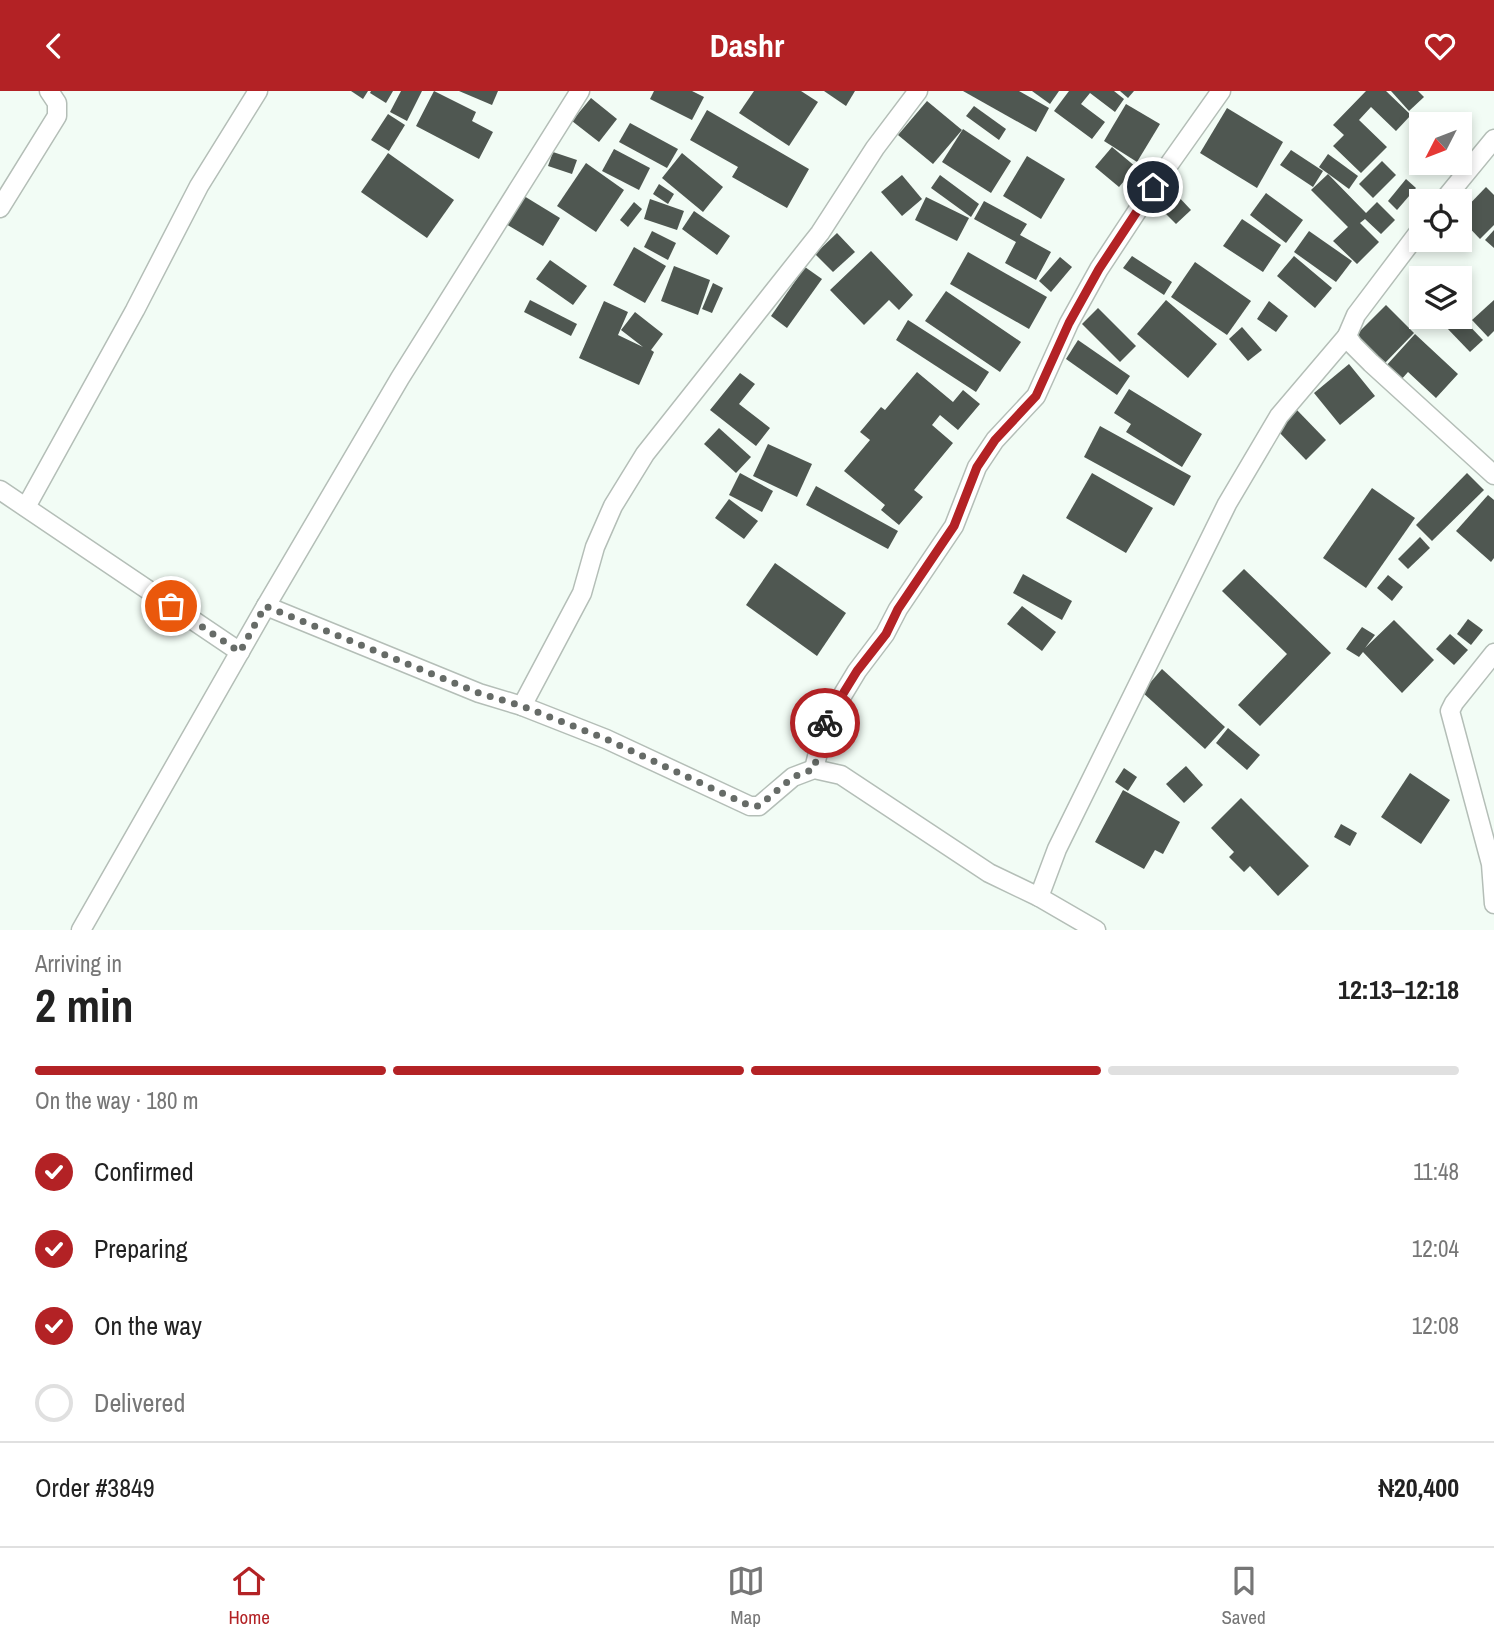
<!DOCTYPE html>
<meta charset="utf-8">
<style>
:root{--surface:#fff;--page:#f6f6f6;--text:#222;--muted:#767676;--line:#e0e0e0;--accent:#b32225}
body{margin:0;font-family:"Archivo Narrow",sans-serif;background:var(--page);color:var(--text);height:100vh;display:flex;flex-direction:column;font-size:26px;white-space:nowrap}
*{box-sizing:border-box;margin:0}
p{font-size:23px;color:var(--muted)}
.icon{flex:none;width:38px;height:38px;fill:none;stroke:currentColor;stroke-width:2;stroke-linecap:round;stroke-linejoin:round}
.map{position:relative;height:839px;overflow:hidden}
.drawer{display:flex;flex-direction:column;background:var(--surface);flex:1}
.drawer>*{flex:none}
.needle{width:46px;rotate:228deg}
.tools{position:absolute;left:1409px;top:21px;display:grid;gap:14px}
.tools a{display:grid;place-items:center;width:63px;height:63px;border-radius:0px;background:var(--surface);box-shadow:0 4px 10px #0003;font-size:35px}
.pin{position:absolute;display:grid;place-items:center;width:60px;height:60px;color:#fff;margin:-30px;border:4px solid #fff;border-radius:50%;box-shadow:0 2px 7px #0007}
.courier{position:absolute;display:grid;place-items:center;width:70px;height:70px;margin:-35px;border:5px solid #b32225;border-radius:50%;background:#fff;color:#222;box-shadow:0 2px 9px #0007}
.summary em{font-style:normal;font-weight:700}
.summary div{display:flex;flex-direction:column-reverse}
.summary{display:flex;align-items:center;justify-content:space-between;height:119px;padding:0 35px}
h1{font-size:46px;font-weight:700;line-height:52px}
.bar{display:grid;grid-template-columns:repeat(4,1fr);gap:10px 7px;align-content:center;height:84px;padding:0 35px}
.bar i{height:9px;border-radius:5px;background:var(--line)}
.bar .selected{background:var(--accent)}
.bar p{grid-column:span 4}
.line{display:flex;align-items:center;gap:18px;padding:0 35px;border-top:2px solid var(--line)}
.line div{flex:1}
ol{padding:0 35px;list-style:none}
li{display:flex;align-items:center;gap:21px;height:77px}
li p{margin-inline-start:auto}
li .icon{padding:7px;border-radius:50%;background:var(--accent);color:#fff;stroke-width:4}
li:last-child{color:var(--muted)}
li i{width:38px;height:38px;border:4px solid var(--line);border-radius:50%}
header{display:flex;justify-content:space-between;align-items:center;height:91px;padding:0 35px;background:var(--accent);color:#fff;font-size:32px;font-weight:700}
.tabs{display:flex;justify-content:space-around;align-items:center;height:98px;border-top:2px solid var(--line);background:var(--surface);font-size:19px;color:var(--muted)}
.tabs a{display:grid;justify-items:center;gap:4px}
.tabs .selected{color:var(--accent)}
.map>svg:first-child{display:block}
.building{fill:#4f5751}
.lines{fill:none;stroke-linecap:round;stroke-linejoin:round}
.minor-casing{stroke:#b4beb7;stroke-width:21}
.minor{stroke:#fff;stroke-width:18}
.done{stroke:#666b67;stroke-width:7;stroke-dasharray:0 12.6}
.route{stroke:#b32225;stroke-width:9}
</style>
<header><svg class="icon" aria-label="back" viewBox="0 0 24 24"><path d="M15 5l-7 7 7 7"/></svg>Dashr<svg class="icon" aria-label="heart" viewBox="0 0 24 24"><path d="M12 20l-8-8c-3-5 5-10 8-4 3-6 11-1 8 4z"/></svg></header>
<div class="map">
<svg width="1494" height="839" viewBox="0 0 1494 839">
<rect width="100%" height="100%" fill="#f2fcf5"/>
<g class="building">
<polygon points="351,0 368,0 363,8"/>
<polygon points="371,0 393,0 386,12 370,2"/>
<polygon points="401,0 422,0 407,30 390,21"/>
<polygon points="434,0 476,21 472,30 493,41 479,68 416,35"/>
<polygon points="459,0 498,0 492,14"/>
<polygon points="654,0 692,0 704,6 692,29 650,8"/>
<polygon points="754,0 801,0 818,11 789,55 739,22"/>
<polygon points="824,0 855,0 846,15"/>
<polygon points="963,0 1019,0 1049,17 1036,41"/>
<polygon points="1032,0 1059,0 1050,13"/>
<polygon points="1069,0 1114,0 1124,8 1115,21 1090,2 1081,13 1105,31 1092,48 1054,20"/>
<polygon points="1120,0 1134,0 1128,7"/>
<polygon points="1366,0 1386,0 1411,24 1396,40 1371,16 1359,29 1387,56 1361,82 1333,55 1344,44 1333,34"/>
<polygon points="1391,0 1418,0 1424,6 1409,20"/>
<polygon points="591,7 617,28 599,51 572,30"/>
<polygon points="927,10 962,39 933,73 898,44"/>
<polygon points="1126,13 1160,33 1137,71 1104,50"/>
<polygon points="974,15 1006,38 999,49 966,25"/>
<polygon points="1227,17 1283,51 1257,97 1200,62"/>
<polygon points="707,19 809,78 787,117 732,86 738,76 690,49"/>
<polygon points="388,23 405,34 389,60 371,49"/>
<polygon points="630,32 678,58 667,77 619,51"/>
<polygon points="963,38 1011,70 991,102 942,71"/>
<polygon points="1112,56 1136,76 1119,96 1095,76"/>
<polygon points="614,58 650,77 639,99 602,80"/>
<polygon points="1291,59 1323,80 1313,96 1280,74"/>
<polygon points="553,61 577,69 572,83 548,75"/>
<polygon points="388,62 454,109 427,147 361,101"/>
<polygon points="682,62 723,96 703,121 662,87"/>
<polygon points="1328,63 1358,85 1349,98 1319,76"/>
<polygon points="1027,65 1065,88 1041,128 1003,105"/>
<polygon points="1382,70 1396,84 1373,107 1359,93"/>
<polygon points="586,72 624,99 596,141 557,115"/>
<polygon points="1328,83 1366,122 1377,111 1395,129 1381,143 1365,128 1360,132 1379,151 1357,173 1333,150 1348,136 1311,99"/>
<polygon points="902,84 922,108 902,125 881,101"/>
<polygon points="940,84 979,113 971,126 931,97"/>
<polygon points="1406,88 1416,97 1397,119 1388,110"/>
<polygon points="659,93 674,103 668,113 653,103"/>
<polygon points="1486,96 1494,104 1494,134 1480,148 1460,127 1460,123"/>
<polygon points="1175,102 1191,119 1176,133 1160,117"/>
<polygon points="1266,102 1303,129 1286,152 1250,124"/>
<polygon points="524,105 560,127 543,155 506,133"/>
<polygon points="926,106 969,127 957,150 915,129"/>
<polygon points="650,108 684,120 677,139 644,128"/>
<polygon points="984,110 1027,133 1020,144 1051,161 1036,189 1005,172 1016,151 974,128"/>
<polygon points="634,111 642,118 628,136 620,129"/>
<polygon points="694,120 730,145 717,164 682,138"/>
<polygon points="1242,128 1281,154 1263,181 1223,155"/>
<polygon points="1494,139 1494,157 1485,149"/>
<polygon points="652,140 676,152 668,169 644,156"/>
<polygon points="1309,140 1352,170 1336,191 1294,161"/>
<polygon points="837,142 855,161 833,181 815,163"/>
<polygon points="634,156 666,175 645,212 613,194"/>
<polygon points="871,160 913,204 899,219 889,209 864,234 830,199"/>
<polygon points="968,161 1047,206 1029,238 950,193"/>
<polygon points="1132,165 1172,191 1164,204 1123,177"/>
<polygon points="1294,165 1332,197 1315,217 1277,185"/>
<polygon points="1060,166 1072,176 1051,201 1039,190"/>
<polygon points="550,169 587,195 573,214 536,188"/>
<polygon points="1195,171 1251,210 1227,244 1171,206"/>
<polygon points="674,175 710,189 698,224 661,210"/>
<polygon points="805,176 822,188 787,237 771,225"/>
<polygon points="713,192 723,197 712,222 702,218"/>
<polygon points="946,200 1021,251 1000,281 925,230"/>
<polygon points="530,209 577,233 571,245 524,221"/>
<polygon points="1166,209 1217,253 1188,287 1137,243"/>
<polygon points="1494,209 1494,240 1488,246 1472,229"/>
<polygon points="604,210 628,221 618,244 643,256 621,239 635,221 663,243 651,259 654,261 639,294 579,267"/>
<polygon points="1269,210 1288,225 1276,241 1257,228"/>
<polygon points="1386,214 1414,242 1383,274 1354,246"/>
<polygon points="1098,217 1136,255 1120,271 1082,233"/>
<polygon points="1454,226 1461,226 1483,249 1470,261 1445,235"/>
<polygon points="908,229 989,281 976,301 896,249"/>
<polygon points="1242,236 1262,259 1248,270 1229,248"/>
<polygon points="1415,243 1458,283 1436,307 1408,281 1400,290 1385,276"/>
<polygon points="1078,249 1130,285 1117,304 1066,268"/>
<polygon points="1349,273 1375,305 1340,334 1314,302"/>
<polygon points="917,281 953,311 963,299 980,313 958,339 940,324 932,334 953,352 914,399 923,406 899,434 881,419 885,414 844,380 870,349 860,341 881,316 885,319"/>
<polygon points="740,282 755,293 739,313 770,337 756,355 710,319"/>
<polygon points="1129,298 1202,343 1182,376 1126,341 1131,333 1114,322"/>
<polygon points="1296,318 1326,349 1306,369 1276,338"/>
<polygon points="1100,335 1191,385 1174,415 1084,366"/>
<polygon points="719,337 751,366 736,382 704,353"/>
<polygon points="768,353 812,373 797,406 753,385"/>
<polygon points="740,382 773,400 762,421 729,404"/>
<polygon points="1092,382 1153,417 1126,462 1066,427"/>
<polygon points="1467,382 1484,399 1432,450 1416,434"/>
<polygon points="816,395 898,440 888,458 806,414"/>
<polygon points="1372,397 1415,427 1366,497 1323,467"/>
<polygon points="1488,404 1494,409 1494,467 1491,471 1456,440"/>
<polygon points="729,408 758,430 744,448 715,427"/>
<polygon points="1420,446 1430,457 1408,478 1398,468"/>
<polygon points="775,472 846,522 817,565 746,514"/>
<polygon points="1244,478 1331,562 1260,635 1238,614 1287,563 1222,500"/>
<polygon points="1023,483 1072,510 1062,529 1013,502"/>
<polygon points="1388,484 1403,496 1392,510 1377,497"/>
<polygon points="1022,515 1056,541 1042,560 1007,533"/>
<polygon points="1468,528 1483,539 1471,554 1457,543"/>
<polygon points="1394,529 1434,569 1402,602 1363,561 1359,566 1346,558 1362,536 1375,544 1365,557"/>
<polygon points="1450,543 1468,559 1454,574 1436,558"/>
<polygon points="1162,578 1225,636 1205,658 1142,601"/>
<polygon points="1228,637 1260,664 1247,679 1216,652"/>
<polygon points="1186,675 1203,694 1184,712 1166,693"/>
<polygon points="1124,677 1137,686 1128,700 1115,691"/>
<polygon points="1410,682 1450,709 1421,753 1381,726"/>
<polygon points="1123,699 1180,731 1163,763 1155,759 1144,778 1095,751"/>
<polygon points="1241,707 1309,775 1278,805 1250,775 1244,781 1229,766 1234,761 1211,737"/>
<polygon points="1341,733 1357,742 1350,755 1334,746"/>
</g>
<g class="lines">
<defs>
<g id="minor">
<polyline points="1443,110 1494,48"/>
<polyline points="0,117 57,25 57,12 49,0"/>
<polyline points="1421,138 1356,224 1347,245 1353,254 1371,272 1494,384"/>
<polyline points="0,399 240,561"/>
<polyline points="26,416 135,219 199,95 258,0"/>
<polyline points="266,515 479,602 522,615 606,648 750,715 759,715 793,686 814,678 841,684 989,782 1039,806 1096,839"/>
<polyline points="1494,562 1454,612 1450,620 1491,773 1494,813"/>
<polyline points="522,615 582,502 595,456 613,415 645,363 820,142 875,57 918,0"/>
<polyline points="814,678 825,633 857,580 885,543 898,518 954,435 977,376 995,349 1036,305 1069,232 1099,178 1153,96 1221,0"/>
<polyline points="1039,806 1057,758 1227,413 1279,325 1347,245"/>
<polyline points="81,839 266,515 400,287 580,0"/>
</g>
</defs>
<use href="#minor" class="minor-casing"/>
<use href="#minor" class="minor"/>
</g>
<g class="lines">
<polyline class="done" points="171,515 240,561 265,515 479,602 522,615 606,648 750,715 759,715 793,686 814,678 825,632"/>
<polyline class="route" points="825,632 857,580 886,543 898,518 954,435 977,376 995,349 1036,305 1069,232 1099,178 1153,96"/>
</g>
</svg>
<div class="tools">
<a><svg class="needle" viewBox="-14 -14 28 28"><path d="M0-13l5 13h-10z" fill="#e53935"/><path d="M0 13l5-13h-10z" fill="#767676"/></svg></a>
<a><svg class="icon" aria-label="locate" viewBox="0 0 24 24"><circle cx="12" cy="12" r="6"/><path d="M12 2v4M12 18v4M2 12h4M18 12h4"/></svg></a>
<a><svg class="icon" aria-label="layers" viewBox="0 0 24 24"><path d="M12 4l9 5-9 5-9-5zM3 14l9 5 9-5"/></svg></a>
</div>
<div class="pin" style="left:171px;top:515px;background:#ea580c"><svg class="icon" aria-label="bag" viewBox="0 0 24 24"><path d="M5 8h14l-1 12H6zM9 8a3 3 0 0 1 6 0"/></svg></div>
<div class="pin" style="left:1153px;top:96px;background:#1f2937"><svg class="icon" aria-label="home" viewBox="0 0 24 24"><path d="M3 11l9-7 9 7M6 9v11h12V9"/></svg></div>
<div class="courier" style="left:825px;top:632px"><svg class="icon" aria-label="bike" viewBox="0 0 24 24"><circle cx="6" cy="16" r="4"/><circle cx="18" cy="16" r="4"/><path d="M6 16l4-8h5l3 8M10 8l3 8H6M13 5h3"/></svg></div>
</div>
<section class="drawer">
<div class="summary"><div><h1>2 min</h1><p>Arriving in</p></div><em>12:13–12:18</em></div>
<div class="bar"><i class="selected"></i><i class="selected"></i><i class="selected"></i><i></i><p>On the way · 180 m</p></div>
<ol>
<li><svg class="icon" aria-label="check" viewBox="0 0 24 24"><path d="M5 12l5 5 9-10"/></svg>Confirmed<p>11:48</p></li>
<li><svg class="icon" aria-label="check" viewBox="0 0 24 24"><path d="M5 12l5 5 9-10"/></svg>Preparing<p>12:04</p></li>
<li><svg class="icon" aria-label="check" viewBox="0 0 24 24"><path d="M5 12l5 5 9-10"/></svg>On the way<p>12:08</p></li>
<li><i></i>Delivered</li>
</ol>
<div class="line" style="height:91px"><div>Order #3849</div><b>₦20,400</b></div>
</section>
<nav class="tabs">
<a class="selected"><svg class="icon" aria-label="home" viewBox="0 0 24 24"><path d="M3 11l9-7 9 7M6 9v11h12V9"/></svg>Home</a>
<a><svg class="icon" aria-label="map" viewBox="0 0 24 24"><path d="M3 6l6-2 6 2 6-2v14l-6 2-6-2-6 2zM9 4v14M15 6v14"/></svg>Map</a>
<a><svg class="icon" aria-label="saved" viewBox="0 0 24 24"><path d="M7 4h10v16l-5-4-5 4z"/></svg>Saved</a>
</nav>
